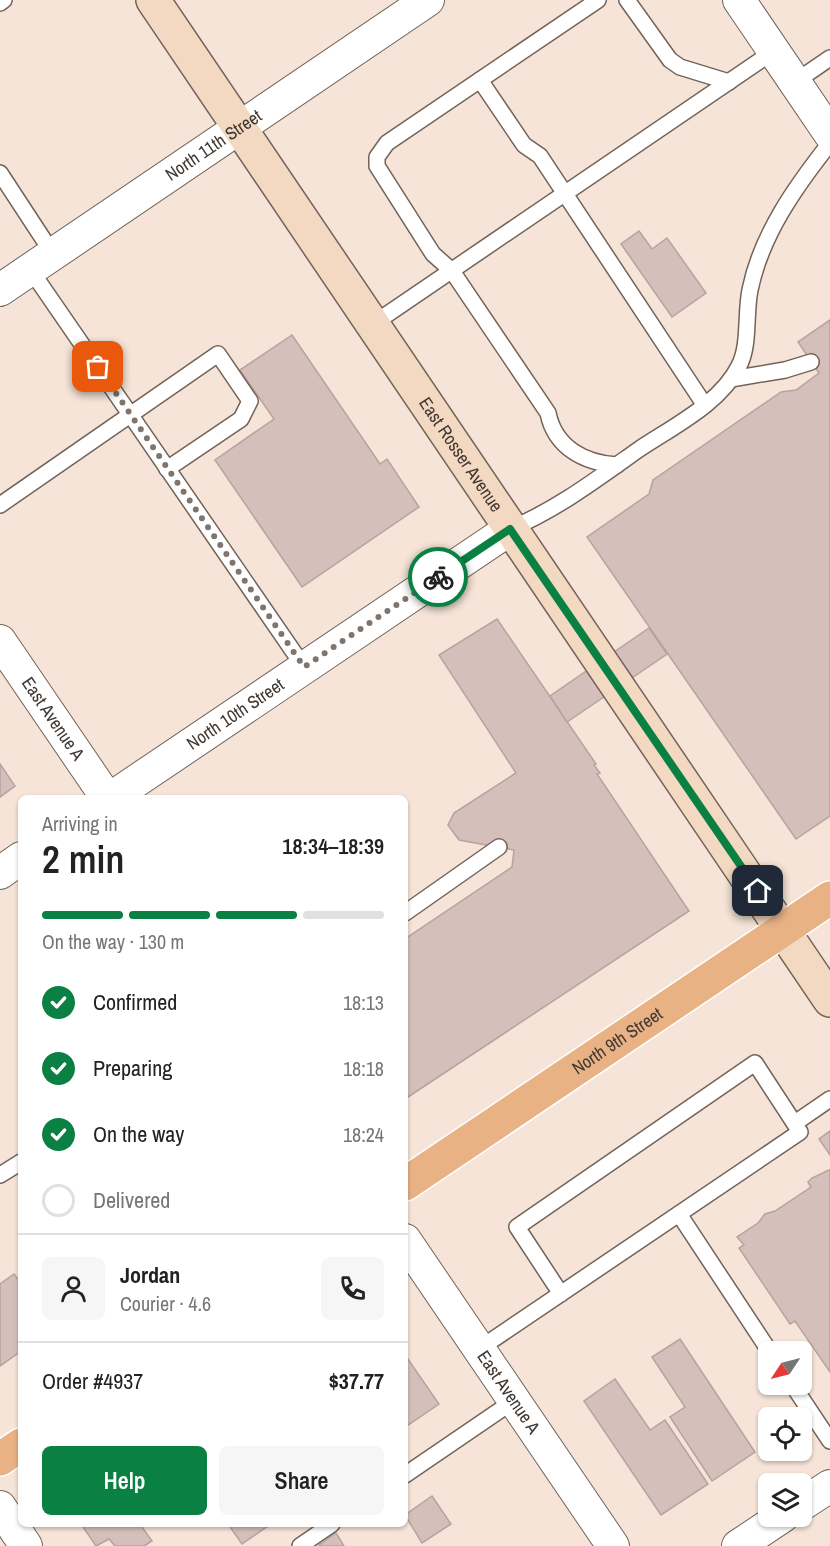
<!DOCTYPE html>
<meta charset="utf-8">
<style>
:root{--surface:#fff;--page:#f6f6f6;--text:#222;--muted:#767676;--line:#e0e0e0;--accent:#0b8043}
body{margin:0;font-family:"Archivo Narrow",sans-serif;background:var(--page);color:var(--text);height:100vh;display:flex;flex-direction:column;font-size:22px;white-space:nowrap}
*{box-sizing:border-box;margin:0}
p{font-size:20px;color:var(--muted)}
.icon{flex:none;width:33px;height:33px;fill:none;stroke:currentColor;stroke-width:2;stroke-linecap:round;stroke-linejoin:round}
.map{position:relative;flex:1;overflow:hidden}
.side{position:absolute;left:18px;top:795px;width:390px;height:732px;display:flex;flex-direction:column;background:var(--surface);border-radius:9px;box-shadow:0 2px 4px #0004}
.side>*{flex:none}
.needle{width:39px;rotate:235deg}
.fabs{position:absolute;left:758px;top:1341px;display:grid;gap:12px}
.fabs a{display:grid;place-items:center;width:54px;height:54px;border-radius:9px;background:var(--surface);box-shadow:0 2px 4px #0004;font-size:30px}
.pin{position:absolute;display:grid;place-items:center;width:51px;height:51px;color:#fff;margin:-26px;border-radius:12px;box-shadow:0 3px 9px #0006}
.courier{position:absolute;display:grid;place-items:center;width:60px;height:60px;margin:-30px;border:4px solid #0b8043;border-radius:50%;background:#fff;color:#222;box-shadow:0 2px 8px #0007}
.head em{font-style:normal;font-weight:600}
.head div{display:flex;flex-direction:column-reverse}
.head{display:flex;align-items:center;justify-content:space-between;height:102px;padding:0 24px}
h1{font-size:39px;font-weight:600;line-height:45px}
.bar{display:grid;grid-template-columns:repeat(4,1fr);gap:9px 6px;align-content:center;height:72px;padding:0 24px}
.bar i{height:8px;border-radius:4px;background:var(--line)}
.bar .current{background:var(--accent)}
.bar p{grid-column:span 4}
.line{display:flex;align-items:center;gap:15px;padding:0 24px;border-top:2px solid var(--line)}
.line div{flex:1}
.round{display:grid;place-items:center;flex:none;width:63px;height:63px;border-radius:9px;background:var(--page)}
ol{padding:0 24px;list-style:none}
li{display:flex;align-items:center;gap:18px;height:66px}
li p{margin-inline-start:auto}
li .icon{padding:6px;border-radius:50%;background:var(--accent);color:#fff;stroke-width:4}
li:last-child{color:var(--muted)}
li i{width:33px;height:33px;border:3px solid var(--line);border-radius:50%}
.action{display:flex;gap:12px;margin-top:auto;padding:12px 24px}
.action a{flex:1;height:69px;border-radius:9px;background:var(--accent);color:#fff;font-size:24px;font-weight:600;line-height:69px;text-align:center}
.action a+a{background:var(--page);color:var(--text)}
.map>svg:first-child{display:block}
.building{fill:#d5bfbb;stroke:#b8a29f;stroke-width:1.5}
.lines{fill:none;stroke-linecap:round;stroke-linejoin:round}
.lane-casing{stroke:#726358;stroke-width:18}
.street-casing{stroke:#726358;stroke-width:34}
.secondary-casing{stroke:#726358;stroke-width:36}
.primary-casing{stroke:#fff;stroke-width:36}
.lane{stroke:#fff;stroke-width:15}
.street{stroke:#fff;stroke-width:32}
.secondary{stroke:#f4d9c2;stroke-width:33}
.primary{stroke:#e9b285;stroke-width:33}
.done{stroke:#7f756d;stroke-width:6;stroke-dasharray:0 10.8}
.route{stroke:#0b8043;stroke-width:8}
.labels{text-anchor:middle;stroke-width:4.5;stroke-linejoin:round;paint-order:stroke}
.street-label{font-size:18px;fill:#403934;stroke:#fdf2eb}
</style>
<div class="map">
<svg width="830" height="1546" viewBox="0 0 830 1546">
<rect width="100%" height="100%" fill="#f5e4d7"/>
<g class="building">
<polygon points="639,231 652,249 667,238 706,293 672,317 621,244"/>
<polygon points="830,320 830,816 796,839 587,537 649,494 653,480 781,392 796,390 819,373 798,342"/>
<polygon points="292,335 380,464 387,459 419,507 302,587 215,460 274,419 240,370"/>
<polygon points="497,619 596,764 594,765 600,773 597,774 689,911 405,1099 405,939 512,867 514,850 459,840 448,825 454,813 516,773 439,655"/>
<polygon points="649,628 667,654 567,722 550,696"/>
<polygon points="0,764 15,786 0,797"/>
<polygon points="830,1131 830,1155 819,1139"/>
<polygon points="829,1170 830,1170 830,1372 795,1321 790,1324 739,1248 744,1245 737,1237 758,1223 765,1214 775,1211 811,1187 808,1182 812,1178"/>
<polygon points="14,1274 21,1283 21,1351 0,1366 0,1284"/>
<polygon points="680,1339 755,1452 712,1481 670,1417 685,1407 652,1357"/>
<polygon points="405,1355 439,1404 405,1427"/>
<polygon points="615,1379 650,1430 665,1420 708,1484 661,1515 584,1401"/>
<polygon points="432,1496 451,1524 422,1543 405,1515"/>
<polygon points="81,1524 140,1524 152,1541 144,1546 115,1546 109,1539 96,1546"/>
<polygon points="228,1524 271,1524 242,1544"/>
<polygon points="336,1533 344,1546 320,1546 319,1545"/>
</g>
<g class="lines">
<defs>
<g id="lane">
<path d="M 598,0 L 387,143 L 377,157 L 377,166 L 433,254 L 452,271 L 548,413 C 555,448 585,463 617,465"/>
<polyline points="627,0 670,60 680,67 729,82"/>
<polyline points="0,3 4,0"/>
<polyline points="480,80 524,145 540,156 704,404"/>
<polyline points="795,82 830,58"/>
<polyline points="0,173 53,254"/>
<polyline points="30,269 304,667"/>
<polyline points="373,324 774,51"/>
<polyline points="731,379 785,370 811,362"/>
<polyline points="0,505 218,354 250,401 241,419 167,469"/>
<path d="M 510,529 C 556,510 597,479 638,450 C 672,427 720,404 739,366 C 750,345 745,314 750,290 C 761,235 796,186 830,143"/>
<polyline points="405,913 499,847"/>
<polyline points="795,1123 830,1099"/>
<polyline points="0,1175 21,1162"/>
<polyline points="679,1214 770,1352"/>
<polyline points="479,1349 800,1132 755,1063 517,1227 561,1294"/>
<polyline points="792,1384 830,1441"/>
<polyline points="405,1475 515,1400"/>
<polyline points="300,1546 332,1524"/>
</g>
<g id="street">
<polyline points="739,0 830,134"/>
<path id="s1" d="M 0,290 L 428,0"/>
<path id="s2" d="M 0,641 L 107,798"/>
<path id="s3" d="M 111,798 L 510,529"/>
<polyline points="0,873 21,858"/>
<path id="s4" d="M 405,1240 L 613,1546"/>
<polyline points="801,1505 830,1486"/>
<polyline points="0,1507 26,1546"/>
<polyline points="738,1546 783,1516"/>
</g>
<g id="secondary">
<path id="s5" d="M 153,0 L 830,1000"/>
</g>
<g id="primary">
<path id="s6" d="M 405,1184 L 830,898"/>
<polyline points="0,1459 21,1445"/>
</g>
</defs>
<use href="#lane" class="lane-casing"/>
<use href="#street" class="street-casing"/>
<use href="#secondary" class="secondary-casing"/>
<use href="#primary" class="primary-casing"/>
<use href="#lane" class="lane"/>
<use href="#street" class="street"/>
<use href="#secondary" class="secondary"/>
<use href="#primary" class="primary"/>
</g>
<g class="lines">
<polyline class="done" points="98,367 304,667 438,577"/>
<polyline class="route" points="438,577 510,529 758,891"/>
</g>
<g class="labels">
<g class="street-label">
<text dy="6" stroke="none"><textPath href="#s1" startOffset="258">North 11th Street</textPath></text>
<text dy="6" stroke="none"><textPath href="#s5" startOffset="549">East Rosser Avenue</textPath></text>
<text dy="6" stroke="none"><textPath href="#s3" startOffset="150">North 10th Street</textPath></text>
<text dy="6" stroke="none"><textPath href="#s2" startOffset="94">East Avenue A</textPath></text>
<text dy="6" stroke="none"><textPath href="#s6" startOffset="256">North 9th Street</textPath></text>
<text dy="6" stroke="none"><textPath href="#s4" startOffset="184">East Avenue A</textPath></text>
</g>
</g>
</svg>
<div class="fabs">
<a><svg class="needle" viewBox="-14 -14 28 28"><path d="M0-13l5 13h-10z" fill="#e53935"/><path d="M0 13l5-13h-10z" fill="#767676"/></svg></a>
<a><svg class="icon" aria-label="locate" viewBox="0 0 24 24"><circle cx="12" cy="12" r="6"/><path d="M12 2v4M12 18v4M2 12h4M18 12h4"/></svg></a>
<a><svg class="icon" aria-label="layers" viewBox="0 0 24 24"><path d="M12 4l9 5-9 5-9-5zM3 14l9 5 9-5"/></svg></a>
</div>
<div class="pin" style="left:98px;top:367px;background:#ea580c"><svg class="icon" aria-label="bag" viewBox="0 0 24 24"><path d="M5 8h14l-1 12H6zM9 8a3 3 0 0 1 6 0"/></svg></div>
<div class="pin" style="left:758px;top:891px;background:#1f2937"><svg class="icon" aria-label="home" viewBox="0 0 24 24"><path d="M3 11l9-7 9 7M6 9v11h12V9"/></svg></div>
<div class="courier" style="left:438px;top:577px"><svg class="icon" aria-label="bike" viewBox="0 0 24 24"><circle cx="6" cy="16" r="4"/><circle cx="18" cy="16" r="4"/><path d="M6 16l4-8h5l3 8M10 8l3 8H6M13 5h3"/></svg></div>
<section class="side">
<div class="head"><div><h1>2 min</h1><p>Arriving in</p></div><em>18:34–18:39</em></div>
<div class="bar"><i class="current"></i><i class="current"></i><i class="current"></i><i></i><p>On the way · 130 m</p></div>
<ol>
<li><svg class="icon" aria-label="check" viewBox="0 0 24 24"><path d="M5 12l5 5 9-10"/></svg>Confirmed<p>18:13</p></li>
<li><svg class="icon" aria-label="check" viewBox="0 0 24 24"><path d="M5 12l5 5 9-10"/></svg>Preparing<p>18:18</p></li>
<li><svg class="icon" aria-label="check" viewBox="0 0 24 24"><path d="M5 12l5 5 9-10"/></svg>On the way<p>18:24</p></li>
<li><i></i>Delivered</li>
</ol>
<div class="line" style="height:108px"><a class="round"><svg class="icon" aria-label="person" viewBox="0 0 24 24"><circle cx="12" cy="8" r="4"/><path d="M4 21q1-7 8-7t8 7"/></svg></a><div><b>Jordan</b><p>Courier · 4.6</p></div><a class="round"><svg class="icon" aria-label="phone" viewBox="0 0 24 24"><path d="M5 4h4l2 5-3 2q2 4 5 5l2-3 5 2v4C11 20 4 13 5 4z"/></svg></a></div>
<div class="line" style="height:78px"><div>Order #4937</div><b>$37.77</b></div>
<div class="action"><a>Help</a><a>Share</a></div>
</section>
</div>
